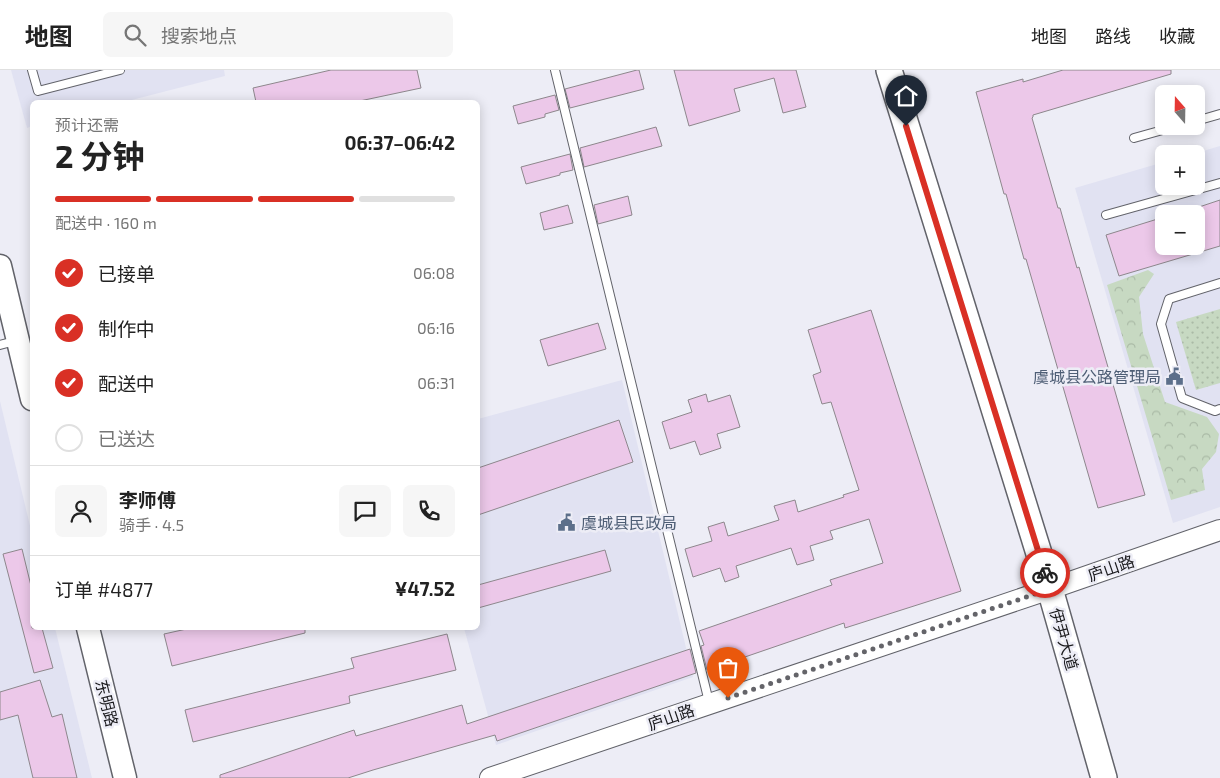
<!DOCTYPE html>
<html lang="zh">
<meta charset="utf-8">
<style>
:root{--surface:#fff;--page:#f6f6f6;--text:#222;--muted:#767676;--line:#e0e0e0;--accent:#d93025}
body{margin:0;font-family:"Exo 2","Noto Sans SC",sans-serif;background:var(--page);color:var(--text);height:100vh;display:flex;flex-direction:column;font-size:19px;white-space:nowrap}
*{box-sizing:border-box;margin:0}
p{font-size:16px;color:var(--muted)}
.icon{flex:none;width:28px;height:28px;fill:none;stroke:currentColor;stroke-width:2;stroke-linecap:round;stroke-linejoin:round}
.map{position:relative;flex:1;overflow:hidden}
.side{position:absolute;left:30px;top:30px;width:450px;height:530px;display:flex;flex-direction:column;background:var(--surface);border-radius:8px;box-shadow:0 2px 12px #0003}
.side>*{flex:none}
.needle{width:32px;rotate:340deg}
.controls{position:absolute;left:1155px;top:15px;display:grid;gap:10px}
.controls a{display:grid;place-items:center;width:50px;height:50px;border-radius:8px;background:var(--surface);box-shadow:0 2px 12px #0003;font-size:25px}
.pin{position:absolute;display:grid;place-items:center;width:42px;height:42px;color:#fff;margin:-51px -21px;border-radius:50% 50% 50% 0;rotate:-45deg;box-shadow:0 0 5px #0007}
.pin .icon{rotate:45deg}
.courier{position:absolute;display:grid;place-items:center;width:50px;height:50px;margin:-25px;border:4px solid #d93025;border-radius:50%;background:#fff;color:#222;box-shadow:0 1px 6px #0007}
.head em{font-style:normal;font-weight:700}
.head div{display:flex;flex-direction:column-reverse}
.head{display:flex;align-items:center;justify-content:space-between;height:85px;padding:0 25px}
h1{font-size:32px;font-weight:700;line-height:38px}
.bar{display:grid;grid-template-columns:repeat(4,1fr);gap:8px 5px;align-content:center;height:60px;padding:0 25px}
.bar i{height:6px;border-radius:4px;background:var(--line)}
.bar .current{background:var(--accent)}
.bar p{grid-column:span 4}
.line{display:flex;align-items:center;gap:12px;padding:0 25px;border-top:1px solid var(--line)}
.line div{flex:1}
.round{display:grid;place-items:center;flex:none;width:52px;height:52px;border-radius:8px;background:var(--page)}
ol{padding:0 25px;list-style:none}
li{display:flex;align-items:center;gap:15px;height:55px}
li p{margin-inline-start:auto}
li .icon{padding:5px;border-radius:50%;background:var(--accent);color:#fff;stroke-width:4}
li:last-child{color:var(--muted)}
li i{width:28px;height:28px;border:2px solid var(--line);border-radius:50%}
header{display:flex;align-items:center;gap:30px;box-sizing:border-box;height:70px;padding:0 25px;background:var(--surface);border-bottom:1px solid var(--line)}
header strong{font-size:24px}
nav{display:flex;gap:28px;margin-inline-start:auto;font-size:18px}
.search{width:350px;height:45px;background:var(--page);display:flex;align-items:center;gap:12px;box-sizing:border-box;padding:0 18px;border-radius:8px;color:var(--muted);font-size:19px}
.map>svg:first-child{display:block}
.built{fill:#e1e2f2;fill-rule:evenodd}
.grass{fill:url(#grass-dots)}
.forest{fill:url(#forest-crowns)}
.building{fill:#ecc8e9;stroke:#8d878c}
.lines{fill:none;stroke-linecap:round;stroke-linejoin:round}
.service-casing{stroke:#62636a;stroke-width:10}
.tertiary-casing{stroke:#62636a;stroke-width:22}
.secondary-casing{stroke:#62636a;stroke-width:25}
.primary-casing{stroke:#62636a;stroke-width:28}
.service{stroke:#fff;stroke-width:8}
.tertiary{stroke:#fff;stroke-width:20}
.secondary{stroke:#fff;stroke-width:22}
.primary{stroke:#fff;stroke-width:25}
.done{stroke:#646469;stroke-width:5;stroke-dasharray:0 9}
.route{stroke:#d93025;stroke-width:6}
.labels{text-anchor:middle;stroke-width:5;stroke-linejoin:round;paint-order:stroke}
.service-label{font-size:16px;fill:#4e5e75;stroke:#ededf6;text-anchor:end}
.street-label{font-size:16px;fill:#1a1a1d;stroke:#ededf6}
</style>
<header>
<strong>地图</strong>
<div class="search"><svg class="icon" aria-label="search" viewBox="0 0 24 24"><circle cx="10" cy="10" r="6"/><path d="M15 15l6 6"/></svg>搜索地点</div>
<nav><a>地图</a><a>路线</a><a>收藏</a></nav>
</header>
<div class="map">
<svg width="1220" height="708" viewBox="0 0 1220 708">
<defs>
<pattern id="grass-dots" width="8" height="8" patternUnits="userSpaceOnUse" patternTransform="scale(1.25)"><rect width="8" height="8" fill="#c7d9c2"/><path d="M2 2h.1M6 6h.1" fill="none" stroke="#aabaa6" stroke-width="1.8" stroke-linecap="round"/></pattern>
<pattern id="forest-crowns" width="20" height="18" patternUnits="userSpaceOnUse" patternTransform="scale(1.25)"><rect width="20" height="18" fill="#c7d9c2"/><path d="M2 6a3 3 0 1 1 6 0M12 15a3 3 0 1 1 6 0" fill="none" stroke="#aabaa6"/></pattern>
</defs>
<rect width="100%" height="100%" fill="#ededf6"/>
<g class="built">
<polygon points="11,0 224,0 225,6 124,32 32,32 32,56 27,58"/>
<path d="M 1220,76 L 1220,437 L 1173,453 L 1075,118 L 1164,92 L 1164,116 L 1196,116 L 1196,84 L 1193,84 ZM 1164,144 L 1196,144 L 1196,176 L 1164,176 Z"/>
<polygon points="622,310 693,607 496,675 464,558 478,558 478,349"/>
<polygon points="0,331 32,464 32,558 55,558 92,708 0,708"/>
</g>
<polygon class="grass" points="1220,239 1220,313 1196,320 1176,252"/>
<polygon class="forest" points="1148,200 1154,204 1139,227 1143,264 1165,332 1207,347 1219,364 1216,382 1202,399 1205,420 1171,430 1107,215"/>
<g class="building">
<polygon points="331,0 417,0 421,18 355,32 256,32 253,18"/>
<polygon points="637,0 639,0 644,19 570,38 565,19"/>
<polygon points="674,0 796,0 806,37 783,43 774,8 734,19 740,41 689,56"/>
<polygon points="1063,0 1171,0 1171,4 1033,45 1033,47 1032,48 1058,138 1060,138 1077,198 1079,197 1145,425 1098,438 1026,189 1024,189 1006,124 1004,124 976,22 1023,9 1023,12"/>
<polygon points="555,25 559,40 545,44 545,47 518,54 513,36"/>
<polygon points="656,57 662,76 584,97 580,78"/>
<polygon points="570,84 573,100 560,103 560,105 526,114 521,97"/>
<polygon points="628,126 632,145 598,154 594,135"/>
<polygon points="1220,130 1220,176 1119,206 1106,165 1164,147 1164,176 1196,176 1196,138"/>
<polygon points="568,135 573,153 544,160 540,143"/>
<polygon points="871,240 961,521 845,558 844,553 707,600 701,576 704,575 699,561 832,515 830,510 883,493 869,449 830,461 833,469 810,476 814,490 797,495 791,478 736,496 739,507 725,512 720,498 693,507 685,479 712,471 708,457 724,452 728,466 779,450 774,436 795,430 798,442 844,427 843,425 859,420 831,332 822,334 813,305 821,302 808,260"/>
<polygon points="598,253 606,279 548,296 540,270"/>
<polygon points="706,324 708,332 730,325 740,357 717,364 721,378 700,385 695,371 670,379 662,352 692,342 688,330"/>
<polygon points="619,350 633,392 478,445 478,398"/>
<polygon points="22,479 32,520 32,558 42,558 53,598 34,603 3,484"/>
<polygon points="605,480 611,501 478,538 478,515"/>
<polygon points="191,558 305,558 305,563 172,596 164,564"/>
<polygon points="447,564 456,600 349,626 350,633 193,672 185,640 354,598 351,588"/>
<polygon points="690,579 696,603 497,671 495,665 373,700 348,708 220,708 220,705 354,660 356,666 462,635 467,654"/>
<polygon points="40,610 52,647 62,644 77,708 33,708 18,645 0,650 0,622"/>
</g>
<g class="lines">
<defs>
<g id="service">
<polyline points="32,0 38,21 120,0"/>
<polyline points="555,0 709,632"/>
<polyline points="1196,51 1220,44"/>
<polyline points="1134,68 1177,56"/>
<polyline points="1106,145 1220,113"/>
<polyline points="1220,213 1169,229 1161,254 1182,328 1215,341 1220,339"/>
<polyline points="0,275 15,271"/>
</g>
<polyline id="tertiary" points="490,708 1050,519 1220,460"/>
<g id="secondary">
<polyline points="0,196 32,329"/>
<polyline points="88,558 125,708"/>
</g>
<polyline id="primary" points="889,0 1050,519 1104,708"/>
</defs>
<use href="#service" class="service-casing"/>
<use href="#tertiary" class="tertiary-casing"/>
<use href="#secondary" class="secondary-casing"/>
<use href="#primary" class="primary-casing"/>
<use href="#service" class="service"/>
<use href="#tertiary" class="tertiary"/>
<use href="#secondary" class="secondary"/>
<use href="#primary" class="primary"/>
</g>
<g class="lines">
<polyline class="done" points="728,628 1050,519 1045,503"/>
<polyline class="route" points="906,56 1045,503"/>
</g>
<defs>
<symbol id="civic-bare" viewBox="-9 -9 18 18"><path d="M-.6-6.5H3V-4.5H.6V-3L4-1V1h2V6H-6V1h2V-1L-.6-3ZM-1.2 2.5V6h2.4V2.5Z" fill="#5c6f8a" stroke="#ededf6" stroke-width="2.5" paint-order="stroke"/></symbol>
</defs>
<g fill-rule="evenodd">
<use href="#civic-bare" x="1162" y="294" width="25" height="25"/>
<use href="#civic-bare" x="554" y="440" width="25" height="25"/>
</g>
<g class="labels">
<g class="service-label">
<text x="1161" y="313">虞城县公路管理局</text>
<text x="581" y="459" text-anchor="start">虞城县民政局</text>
</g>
<g class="street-label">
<text transform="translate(1111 498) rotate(-19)" y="6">庐山路</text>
<text transform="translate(1064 569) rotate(74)" y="6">伊尹大道</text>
<text transform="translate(107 633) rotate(76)" y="6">东明路</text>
<text transform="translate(671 647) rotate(-19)" y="6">庐山路</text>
</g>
</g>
</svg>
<div class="controls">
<a><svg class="needle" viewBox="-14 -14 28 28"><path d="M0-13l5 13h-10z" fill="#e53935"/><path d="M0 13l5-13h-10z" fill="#767676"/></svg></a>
<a>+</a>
<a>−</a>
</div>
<div class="pin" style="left:728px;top:628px;background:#ea580c"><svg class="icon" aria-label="bag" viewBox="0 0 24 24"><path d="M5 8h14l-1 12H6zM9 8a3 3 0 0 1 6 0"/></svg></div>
<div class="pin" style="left:906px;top:56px;background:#1f2937"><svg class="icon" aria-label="home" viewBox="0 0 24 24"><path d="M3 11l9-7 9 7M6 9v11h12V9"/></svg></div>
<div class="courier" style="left:1045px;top:503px"><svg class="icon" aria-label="bike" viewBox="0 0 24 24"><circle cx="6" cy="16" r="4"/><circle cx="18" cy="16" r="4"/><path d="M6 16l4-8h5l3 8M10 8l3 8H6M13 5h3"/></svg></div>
<section class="side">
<div class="head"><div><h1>2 分钟</h1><p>预计还需</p></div><em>06:37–06:42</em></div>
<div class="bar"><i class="current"></i><i class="current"></i><i class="current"></i><i></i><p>配送中 · 160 m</p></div>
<ol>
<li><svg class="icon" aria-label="check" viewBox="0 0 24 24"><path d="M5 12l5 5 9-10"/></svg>已接单<p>06:08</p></li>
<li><svg class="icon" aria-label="check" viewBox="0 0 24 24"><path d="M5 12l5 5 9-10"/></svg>制作中<p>06:16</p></li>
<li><svg class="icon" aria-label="check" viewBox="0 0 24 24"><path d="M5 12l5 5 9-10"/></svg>配送中<p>06:31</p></li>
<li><i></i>已送达</li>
</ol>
<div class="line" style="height:90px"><a class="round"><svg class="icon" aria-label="person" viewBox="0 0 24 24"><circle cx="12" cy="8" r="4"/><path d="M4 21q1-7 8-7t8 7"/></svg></a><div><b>李师傅</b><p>骑手 · 4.5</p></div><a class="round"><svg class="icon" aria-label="chat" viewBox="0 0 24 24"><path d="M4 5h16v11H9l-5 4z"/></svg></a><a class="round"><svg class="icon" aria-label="phone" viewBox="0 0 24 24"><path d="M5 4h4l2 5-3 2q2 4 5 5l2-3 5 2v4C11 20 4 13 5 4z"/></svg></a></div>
<div class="line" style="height:65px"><div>订单 #4877</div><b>¥47.52</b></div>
</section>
</div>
